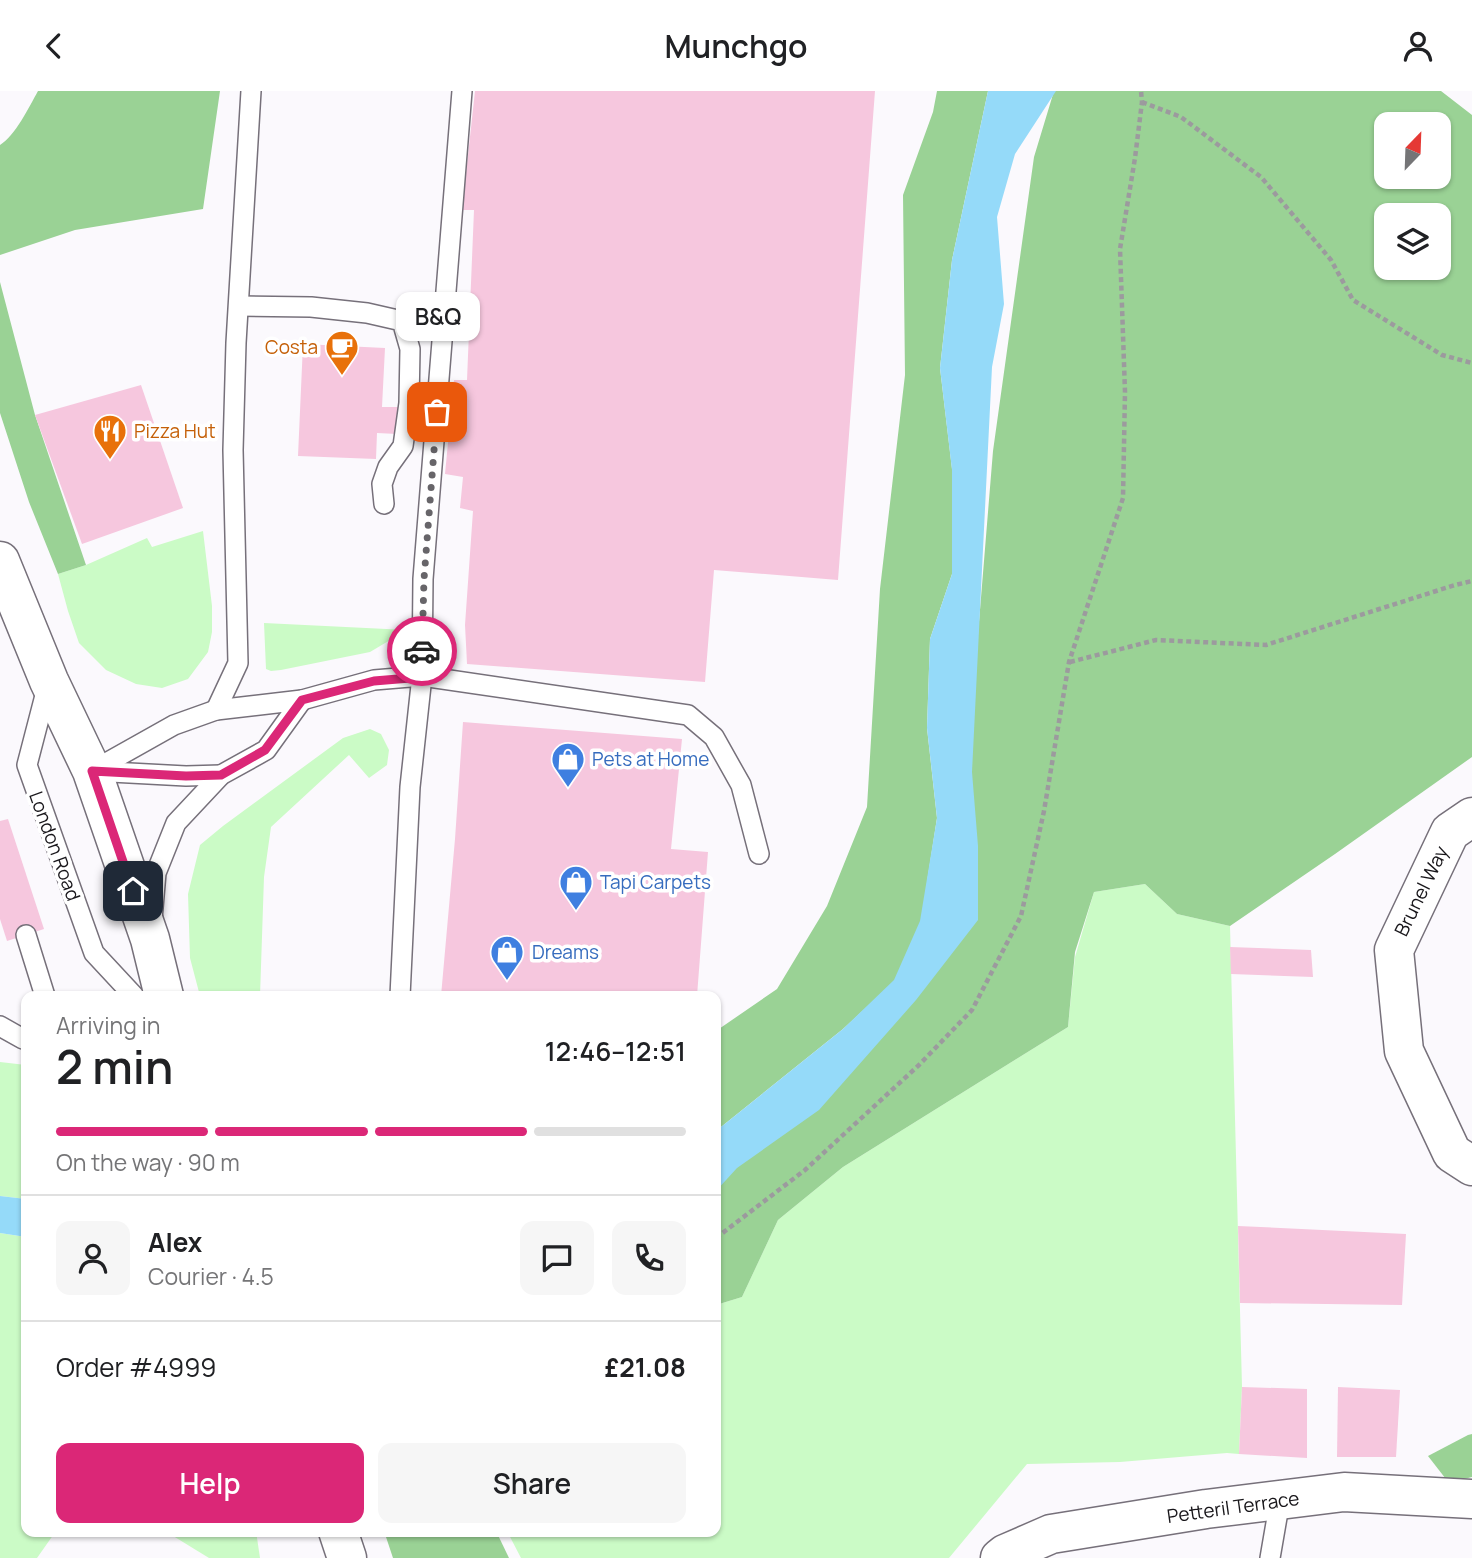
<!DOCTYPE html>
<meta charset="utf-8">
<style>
:root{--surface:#fff;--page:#f6f6f6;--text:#202124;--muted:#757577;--line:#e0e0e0;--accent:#db2777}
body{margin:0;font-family:Manrope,sans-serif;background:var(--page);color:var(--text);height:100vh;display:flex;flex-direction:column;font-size:26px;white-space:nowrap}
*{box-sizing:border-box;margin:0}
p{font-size:23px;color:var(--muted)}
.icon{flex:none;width:38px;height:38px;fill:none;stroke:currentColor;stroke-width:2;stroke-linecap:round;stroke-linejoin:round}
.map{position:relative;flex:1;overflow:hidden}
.side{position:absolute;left:21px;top:900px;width:700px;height:546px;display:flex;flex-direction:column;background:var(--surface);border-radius:14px;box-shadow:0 2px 5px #0004}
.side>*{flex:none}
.needle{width:46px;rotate:23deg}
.tools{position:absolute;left:1374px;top:21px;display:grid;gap:14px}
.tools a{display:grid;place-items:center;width:77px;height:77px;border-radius:14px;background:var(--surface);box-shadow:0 2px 5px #0004;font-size:35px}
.pin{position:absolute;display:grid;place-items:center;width:60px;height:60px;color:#fff;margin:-30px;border-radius:14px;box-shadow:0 4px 10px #0006}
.courier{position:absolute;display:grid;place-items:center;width:70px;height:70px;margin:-35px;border:5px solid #db2777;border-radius:50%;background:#fff;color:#222;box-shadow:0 2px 9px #0007}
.bubble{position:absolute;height:49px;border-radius:14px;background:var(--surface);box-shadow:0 2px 5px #0004;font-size:23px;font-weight:600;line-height:49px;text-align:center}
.head em{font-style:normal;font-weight:600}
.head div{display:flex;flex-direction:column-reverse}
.head{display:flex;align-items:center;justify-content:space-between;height:119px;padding:0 35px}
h1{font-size:46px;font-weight:600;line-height:52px}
.bar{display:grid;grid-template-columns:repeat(4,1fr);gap:10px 7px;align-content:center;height:84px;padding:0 35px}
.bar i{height:9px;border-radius:5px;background:var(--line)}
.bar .active{background:var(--accent)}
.bar p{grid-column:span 4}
.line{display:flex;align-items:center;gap:18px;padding:0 35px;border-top:2px solid var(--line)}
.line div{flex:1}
.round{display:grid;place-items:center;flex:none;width:74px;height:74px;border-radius:14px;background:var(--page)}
.action{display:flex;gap:14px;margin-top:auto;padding:14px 35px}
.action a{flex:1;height:80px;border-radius:14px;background:var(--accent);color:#fff;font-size:28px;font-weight:600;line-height:80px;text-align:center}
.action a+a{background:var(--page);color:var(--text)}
header{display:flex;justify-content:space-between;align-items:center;height:91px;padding:0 35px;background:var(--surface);font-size:32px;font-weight:600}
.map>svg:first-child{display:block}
.green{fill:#cbfbc6}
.forest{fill:#9ad295;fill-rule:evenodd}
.water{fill:#95daf9}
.building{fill:#f6c7de}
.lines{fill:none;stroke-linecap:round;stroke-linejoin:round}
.service-casing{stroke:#76707a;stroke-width:22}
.minor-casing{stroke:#76707a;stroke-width:41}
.primary-casing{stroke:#76707a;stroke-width:41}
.path{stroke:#9c9a9e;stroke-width:4.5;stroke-dasharray:5 3.5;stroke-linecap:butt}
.service{stroke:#fff;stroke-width:19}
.minor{stroke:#fff;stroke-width:38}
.primary{stroke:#fff;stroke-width:38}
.done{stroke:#676569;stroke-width:7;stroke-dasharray:0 12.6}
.route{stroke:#db2777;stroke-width:9}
.labels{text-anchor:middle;stroke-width:7;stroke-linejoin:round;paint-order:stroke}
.food-label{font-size:19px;fill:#c56008;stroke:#fff;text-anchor:end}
.shop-label{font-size:19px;fill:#366cbe;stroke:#fff;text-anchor:start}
.street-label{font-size:19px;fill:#18161a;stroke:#fff}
</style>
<header><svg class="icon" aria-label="back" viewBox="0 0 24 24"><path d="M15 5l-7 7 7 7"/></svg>Munchgo<svg class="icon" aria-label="person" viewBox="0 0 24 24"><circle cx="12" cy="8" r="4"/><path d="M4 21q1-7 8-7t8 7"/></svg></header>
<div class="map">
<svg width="1472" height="1467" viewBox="0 0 1472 1467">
<rect width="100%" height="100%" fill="#fbf9fd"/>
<g class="green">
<polygon points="203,440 212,515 212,541 208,561 188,588 162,597 136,593 106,579 79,552 68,520 58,483 86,474 147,447 152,456"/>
<polygon points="264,532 407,539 370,561 281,579 271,580 266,578"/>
<polygon points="370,638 381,643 389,659 387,674 369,687 349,664 271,736 264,786 260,905 200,905 190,867 188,803 200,754 223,735 343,647"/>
<polygon points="1145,793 1177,823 1230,835 1242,1296 1239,1363 1227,1362 1120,1371 1027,1373 949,1467 521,1467 507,1440 716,1440 716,1214 742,1206 778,1129 843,1076 1068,936 1075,866 1094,801"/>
<polygon points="0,971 26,974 26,1108 0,1105"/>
<polygon points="0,1142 26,1146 26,1440 56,1440 37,1467 0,1467"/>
<polygon points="165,1440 256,1440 260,1467 209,1467"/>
</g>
<g class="forest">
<path d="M 38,0 L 220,0 L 203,118 L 75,139 L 0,164 L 0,54 C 15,45 29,16 38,0 Z"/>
<path d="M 937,0 L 988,0 L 952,169 L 940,277 L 952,378 L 952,483 L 930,548 L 927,637 L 937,727 L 927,791 L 965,702 L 993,360 L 1034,66 L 1054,0 L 1441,0 L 1472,24 L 1472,666 L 1335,763 L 1230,835 L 1177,823 L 1145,793 L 1094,801 L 1075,861 L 1068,936 L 843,1076 L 778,1129 L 742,1206 L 716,1214 L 716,1075 L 882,902 L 843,938 L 716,1040 L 716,940 L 777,898 L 827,815 L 867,716 L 880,498 L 905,284 L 903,104 L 933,21 ZM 1386,33 L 1438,33 L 1438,86 L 1386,86 ZM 1386,124 L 1438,124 L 1438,177 L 1386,177 Z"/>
<polygon points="0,191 35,324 86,474 58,483 29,411 0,322"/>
<polygon points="1472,1343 1472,1386 1449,1392 1428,1365 1468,1344"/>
<polygon points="384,1440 496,1440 509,1467 393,1467"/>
</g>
<g class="water">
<polygon points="988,0 1056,0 1015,63 997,126 1004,213 992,276 972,681 978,755 978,829 916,909 819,1019 737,1077 716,1100 716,1040 843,938 894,889 920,830 937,727 927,637 930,548 952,483 952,379 940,277 952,169"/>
<polygon points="0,1105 26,1108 26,1146 0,1142"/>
</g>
<g class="building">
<polygon points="475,0 875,0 838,489 714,479 705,591 467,573 465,534 473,420 460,417 463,386 445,383 454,289 467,289 474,119 462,119"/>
<polygon points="303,253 385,257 382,316 399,316 397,343 377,342 376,368 298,365"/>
<polygon points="141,294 183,417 82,453 35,324"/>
<polygon points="463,631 682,648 671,758 708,761 697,905 441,905 455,748"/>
<polygon points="8,728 44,838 7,850 0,828 0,730"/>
<polygon points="1230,856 1311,859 1313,886 1231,883"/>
<polygon points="1238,1135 1406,1143 1402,1214 1240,1212"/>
<polygon points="1242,1296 1307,1298 1307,1367 1239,1363"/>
<polygon points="1338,1296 1400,1299 1396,1366 1337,1366"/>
</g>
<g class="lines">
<defs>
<g id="service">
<polyline points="462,0 423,488 422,585 688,624 714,646 741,694 759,763"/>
<polyline points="239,215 311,216 367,222 402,230 410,258 409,312 403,355 388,376 382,393 384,413"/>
<polyline points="48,593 27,674 94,862 134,905"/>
<polyline points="216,619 238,572 233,359 236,252 251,0"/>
<polyline points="92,680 174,634 216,619 302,609 374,589 422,585 410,696 400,905"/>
<polyline points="92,680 186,685 221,684"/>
<polyline points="152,828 156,782 176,732 221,684 266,659 302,609"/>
<polyline points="26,844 45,905"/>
<polyline points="0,935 23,948 26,947"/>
<polyline points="1270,1467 1280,1409"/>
</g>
<g id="minor">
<polyline points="1472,726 1450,741 1394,859 1404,960 1452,1062 1472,1075"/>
<polyline points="1000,1467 1005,1463 1051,1443 1206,1418 1344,1401 1472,1408"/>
</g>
<g id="primary">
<polyline points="0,470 49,590 92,680 150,848 164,905"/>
<polyline points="338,1440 347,1467"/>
</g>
</defs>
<use href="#service" class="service-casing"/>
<use href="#minor" class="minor-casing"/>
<use href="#primary" class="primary-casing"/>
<g class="path">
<polyline points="1142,11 1181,26 1261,86 1331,169 1353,209 1442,264 1472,272"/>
<polyline points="1070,571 1156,549 1266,554 1455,494 1472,490"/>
<polyline points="716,1147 805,1079 919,974 972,919 1021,825 1044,720 1069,571 1123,407 1125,301 1120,158 1135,67 1142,11 1141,0"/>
</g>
<use href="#service" class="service"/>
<use href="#minor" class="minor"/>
<use href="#primary" class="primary"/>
</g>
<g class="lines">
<polyline class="done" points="422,560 424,488 437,321"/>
<polyline class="route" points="133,800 92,680 186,685 221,684 265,659 302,609 374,590 422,586 422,560"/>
</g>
<defs>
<symbol id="cafe-pin" viewBox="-11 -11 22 30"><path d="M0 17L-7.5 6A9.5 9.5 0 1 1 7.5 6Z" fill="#e8710a" stroke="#fff"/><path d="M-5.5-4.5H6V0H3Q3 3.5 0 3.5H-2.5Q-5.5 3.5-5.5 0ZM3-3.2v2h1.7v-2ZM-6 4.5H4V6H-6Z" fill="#fff"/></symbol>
<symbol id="restaurant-pin" viewBox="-11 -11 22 30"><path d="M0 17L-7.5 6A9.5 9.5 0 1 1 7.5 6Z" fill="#e8710a" stroke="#fff"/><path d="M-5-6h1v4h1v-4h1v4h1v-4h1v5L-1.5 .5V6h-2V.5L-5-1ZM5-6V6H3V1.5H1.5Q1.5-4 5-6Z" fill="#fff"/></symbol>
<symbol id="shop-pin" viewBox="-11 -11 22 30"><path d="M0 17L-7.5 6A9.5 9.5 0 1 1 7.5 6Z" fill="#3f7fe0" stroke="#fff"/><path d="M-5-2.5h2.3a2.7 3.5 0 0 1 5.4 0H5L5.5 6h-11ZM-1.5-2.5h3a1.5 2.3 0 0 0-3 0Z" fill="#fff"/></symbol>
</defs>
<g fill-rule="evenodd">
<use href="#cafe-pin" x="323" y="237" width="38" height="52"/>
<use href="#restaurant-pin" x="91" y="321" width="38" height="52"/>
<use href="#shop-pin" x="549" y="649" width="38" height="52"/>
<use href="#shop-pin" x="557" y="772" width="38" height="52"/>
<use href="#shop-pin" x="488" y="842" width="38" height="52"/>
</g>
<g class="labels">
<g class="food-label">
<text x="318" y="263">Costa</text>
<text x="134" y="347" text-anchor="start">Pizza Hut</text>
</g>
<g class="shop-label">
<text x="592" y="675">Pets at Home</text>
<text x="600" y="798">Tapi Carpets</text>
<text x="532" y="868">Dreams</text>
</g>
<g class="street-label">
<text transform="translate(55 755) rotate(70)" y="7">London Road</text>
<text transform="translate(1421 800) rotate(-64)" y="7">Brunel Way</text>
<text transform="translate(1233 1416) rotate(-8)" y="7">Petteril Terrace</text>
</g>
</g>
</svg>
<div class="tools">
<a><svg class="needle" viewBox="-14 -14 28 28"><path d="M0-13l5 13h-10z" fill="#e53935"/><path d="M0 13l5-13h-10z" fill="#757577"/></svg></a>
<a><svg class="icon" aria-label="layers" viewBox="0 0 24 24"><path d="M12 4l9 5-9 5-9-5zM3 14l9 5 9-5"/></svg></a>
</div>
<div class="pin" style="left:437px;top:321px;background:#ea580c"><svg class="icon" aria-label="bag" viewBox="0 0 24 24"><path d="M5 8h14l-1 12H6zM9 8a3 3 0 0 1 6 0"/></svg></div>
<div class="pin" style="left:133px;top:800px;background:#1f2937"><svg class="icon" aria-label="home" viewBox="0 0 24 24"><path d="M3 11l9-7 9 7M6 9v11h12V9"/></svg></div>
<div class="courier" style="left:422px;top:560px"><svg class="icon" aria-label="car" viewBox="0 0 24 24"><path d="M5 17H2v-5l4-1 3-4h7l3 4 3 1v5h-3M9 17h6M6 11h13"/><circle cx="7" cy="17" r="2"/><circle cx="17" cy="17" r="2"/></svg></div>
<div class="bubble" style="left:396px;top:201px;width:84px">B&amp;Q</div>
<section class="side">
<div class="head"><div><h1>2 min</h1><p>Arriving in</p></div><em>12:46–12:51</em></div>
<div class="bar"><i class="active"></i><i class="active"></i><i class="active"></i><i></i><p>On the way · 90 m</p></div>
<div class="line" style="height:126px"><a class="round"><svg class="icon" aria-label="person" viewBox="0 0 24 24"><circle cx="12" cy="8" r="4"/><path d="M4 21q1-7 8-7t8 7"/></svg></a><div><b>Alex</b><p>Courier · 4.5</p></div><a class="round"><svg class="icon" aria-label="chat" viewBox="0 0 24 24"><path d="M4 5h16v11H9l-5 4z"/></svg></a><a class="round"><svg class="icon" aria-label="phone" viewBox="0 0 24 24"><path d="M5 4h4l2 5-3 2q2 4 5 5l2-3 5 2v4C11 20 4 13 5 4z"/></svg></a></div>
<div class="line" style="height:91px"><div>Order #4999</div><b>£21.08</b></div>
<div class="action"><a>Help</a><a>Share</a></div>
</section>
</div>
